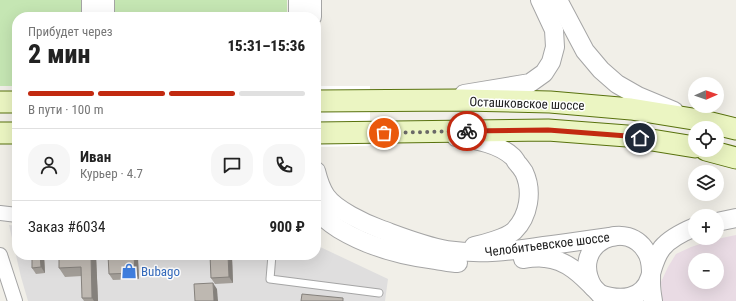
<!DOCTYPE html>
<html lang="ru">
<meta charset="utf-8">
<style>
:root{--surface:#fff;--page:#f6f6f6;--text:#222;--muted:#767676;--line:#e0e0e0;--accent:#c22a10}
body{margin:0;font-family:"Roboto Condensed",sans-serif;background:var(--page);color:var(--text);height:100vh;display:flex;flex-direction:column;font-size:15px;white-space:nowrap}
*{box-sizing:border-box;margin:0}
p{font-size:13px;color:var(--muted)}
.icon{flex:none;width:22px;height:22px;fill:none;stroke:currentColor;stroke-width:2;stroke-linecap:round;stroke-linejoin:round}
.map{position:relative;flex:1;overflow:hidden}
.side{position:absolute;left:12px;top:12px;width:309px;height:248px;display:flex;flex-direction:column;background:var(--surface);border-radius:16px;box-shadow:0 4px 16px #0002}
.side>*{flex:none}
.needle{width:26px;rotate:88deg}
.buttons{position:absolute;left:688px;top:77px;display:grid;gap:8px}
.buttons a{display:grid;place-items:center;width:36px;height:36px;border-radius:50%;background:var(--surface);box-shadow:0 4px 16px #0002;font-size:20px}
.pin{position:absolute;display:grid;place-items:center;width:34px;height:34px;color:#fff;margin:-17px;border:2px solid #fff;border-radius:50%;box-shadow:0 1px 4px #0007}
.courier{position:absolute;display:grid;place-items:center;width:40px;height:40px;margin:-20px;border:3px solid #c22a10;border-radius:50%;background:#fff;color:#222;box-shadow:0 1px 5px #0007}
.headline em{font-style:normal;font-weight:800}
.headline div{display:flex;flex-direction:column-reverse}
.headline{display:flex;align-items:center;justify-content:space-between;height:68px;padding:0 16px}
h1{font-size:26px;font-weight:800;line-height:30px}
.bar{display:grid;grid-template-columns:repeat(4,1fr);gap:6px 4px;align-content:center;height:48px;padding:0 16px}
.bar i{height:5px;border-radius:3px;background:var(--line)}
.bar .active{background:var(--accent)}
.bar p{grid-column:span 4}
.line{display:flex;align-items:center;gap:10px;padding:0 16px;border-top:1px solid var(--line)}
.line div{flex:1}
.round{display:grid;place-items:center;flex:none;width:42px;height:42px;border-radius:16px;background:var(--page)}
.map>svg:first-child{display:block}
.residential{fill:#dfdede}
.industrial{fill:#e9dbe4;fill-rule:evenodd}
.grass{fill:#c5e6b3}
.pier{fill:#fff}
.lines{fill:none;stroke-linecap:round;stroke-linejoin:round}
.service-casing{stroke:#a5a5a5;stroke-width:9}
.minor-casing{stroke:#a5a5a5;stroke-width:16}
.tertiary-casing{stroke:#a5a5a5;stroke-width:20}
.secondary-casing{stroke:#59720e;stroke-width:23}
.service{stroke:#fff;stroke-width:7}
.minor{stroke:#fff;stroke-width:14}
.tertiary{stroke:#fff;stroke-width:18}
.secondary{stroke:#ebf5c2;stroke-width:21}
.wall{fill:#a39e98}
.shaded-wall{fill:#85817c}
.building{fill:#beb8b1;stroke:#85817c}
.done{stroke:#6a6967;stroke-width:4;stroke-dasharray:0 7.2}
.route{stroke:#c22a10;stroke-width:5}
.labels{text-anchor:middle;stroke-width:3;stroke-linejoin:round;paint-order:stroke}
.street-label{font-size:13px;fill:#212121;stroke:#fff}
.shop-label{font-size:13px;fill:#366cbe;stroke:#fff;text-anchor:start}
</style>
<div class="map">
<svg width="736" height="301" viewBox="0 0 736 301">
<rect width="100%" height="100%" fill="#f1efe8"/>
<polygon class="residential" points="9,225 17,226 17,255 316,255 316,245 388,279 385,301 28,301 21,277"/>
<path class="industrial" d="M 736,235 L 736,301 L 662,301 L 661,282 L 668,267 L 676,254 L 691,247 L 712,240 ZM 695,260 L 717,260 L 717,282 L 695,282 Z"/>
<g class="grass">
<polygon points="0,0 86,0 86,17 17,17 17,86 0,86"/>
<rect x="112" y="0" width="175" height="17"/>
</g>
<polygon class="pier" points="316,86 370,86 370,146 316,147"/>
<g class="lines">
<defs>
<polyline id="service" points="272,255 270,279 379,293"/>
<g id="minor">
<polyline points="0,213 17,215"/>
<polyline points="0,255 15,301"/>
</g>
<g id="tertiary">
<polyline points="105,0 105,17"/>
<polyline points="298,0 298,17"/>
<polyline points="558,0 585,51 601,70 617,84 638,96 674,111"/>
<polyline points="91,17 91,0"/>
<polyline points="312,17 312,0"/>
<polyline points="464,94 530,83 544,73 551,62 555,47 554,30 540,0"/>
<path d="M 456,137 C 475,140 498,143 513,157 C 515,159 516,162 518,164 C 520,166 522,169 524,172 C 533,191 529,216 514,231 C 506,238 484,244 474,246"/>
<path d="M 316,171 C 318,179 321,189 326,196 C 336,210 364,223 380,229 C 402,237 424,246 447,250 C 480,255 512,251 544,246 C 568,243 592,239 617,236"/>
<path d="M 316,209 C 322,217 331,224 339,229 C 369,247 402,256 436,260 C 443,261 451,263 458,263"/>
<polyline points="717,222 736,218"/>
<path d="M 523,259 C 530,258 538,257 545,258 C 572,260 589,284 607,301"/>
<path d="M 593,287 C 568,243 629,215 648,255 C 652,264 651,273 651,283 C 651,289 652,295 653,301"/>
<path d="M 600,294 C 620,301 643,300 650,277 C 653,267 655,257 662,248 C 670,238 683,232 695,227"/>
</g>
<g id="secondary">
<polyline points="316,101 461,100 550,102 631,109 699,120 736,129"/>
<polyline points="0,102 17,102"/>
<polyline points="0,133 17,133"/>
<polyline points="316,133 548,130 627,136 695,147"/>
<polyline points="706,150 736,158"/>
</g>
</defs>
<use href="#service" class="service-casing"/>
<use href="#minor" class="minor-casing"/>
<use href="#tertiary" class="tertiary-casing"/>
<use href="#secondary" class="secondary-casing"/>
<use href="#service" class="service"/>
<use href="#minor" class="minor"/>
<use href="#tertiary" class="tertiary"/>
<use href="#secondary" class="secondary"/>
</g>
<g class="wall">
<polygon points="32,255 44,255 45,273 36,274 32,268"/>
<polygon points="96,255 98,301 84,301 82,298 82,276 65,277 59,268"/>
<polygon points="210,255 231,255 232,257 233,283 215,284 211,278"/>
<polygon points="138,259 139,279 113,280 109,274"/>
</g>
<g class="shaded-wall">
<polygon points="40,255 44,255 45,273 41,267"/>
<polygon points="91,255 96,255 98,301 94,301 92,298"/>
<polygon points="134,255 135,255 138,259 139,279 135,273"/>
<polygon points="228,255 231,255 232,257 233,283 229,277"/>
<polygon points="213,283 217,289 218,301 214,301"/>
</g>
<g class="building">
<polygon points="32,255 40,255 41,267 32,268"/>
<polygon points="59,255 91,255 92,298 82,298 81,267 59,268"/>
<polygon points="108,255 134,255 135,273 109,274"/>
<polygon points="210,255 228,255 229,277 211,278"/>
<polygon points="213,283 214,301 195,301 194,284"/>
<polygon points="302,294 343,298 343,301 301,301"/>
</g>
<g class="lines">
<polyline class="done" points="384,133 467,131"/>
<polyline class="route" points="467,131 548,130 627,136 640,138"/>
</g>
<defs>
<symbol id="shop-bare" viewBox="-9 -9 18 18"><path d="M-5-2.5h2.3a2.7 3.5 0 0 1 5.4 0H5L5.5 6h-11ZM-1.5-2.5h3a1.5 2.3 0 0 0-3 0Z" fill="#3f7fe0" stroke="#fff" stroke-width="2.5" paint-order="stroke"/></symbol>
</defs>
<g fill-rule="evenodd">
<use href="#shop-bare" x="118" y="260" width="22" height="22"/>
</g>
<g class="labels">
<g class="street-label">
<text transform="translate(527 103) rotate(2)" y="5">Осташковское шоссе</text>
<text transform="translate(547 244) rotate(-7)" y="5">Челобитьевское шоссе</text>
</g>
<g class="shop-label">
<text x="141" y="276">Bubago</text>
</g>
</g>
</svg>
<div class="buttons">
<a><svg class="needle" viewBox="-14 -14 28 28"><path d="M0-13l5 13h-10z" fill="#e53935"/><path d="M0 13l5-13h-10z" fill="#767676"/></svg></a>
<a><svg class="icon" aria-label="locate" viewBox="0 0 24 24"><circle cx="12" cy="12" r="6"/><path d="M12 2v4M12 18v4M2 12h4M18 12h4"/></svg></a>
<a><svg class="icon" aria-label="layers" viewBox="0 0 24 24"><path d="M12 4l9 5-9 5-9-5zM3 14l9 5 9-5"/></svg></a>
<a>+</a>
<a>−</a>
</div>
<div class="pin" style="left:384px;top:133px;background:#ea580c"><svg class="icon" aria-label="bag" viewBox="0 0 24 24"><path d="M5 8h14l-1 12H6zM9 8a3 3 0 0 1 6 0"/></svg></div>
<div class="pin" style="left:640px;top:138px;background:#1f2937"><svg class="icon" aria-label="home" viewBox="0 0 24 24"><path d="M3 11l9-7 9 7M6 9v11h12V9"/></svg></div>
<div class="courier" style="left:467px;top:131px"><svg class="icon" aria-label="bike" viewBox="0 0 24 24"><circle cx="6" cy="16" r="4"/><circle cx="18" cy="16" r="4"/><path d="M6 16l4-8h5l3 8M10 8l3 8H6M13 5h3"/></svg></div>
<section class="side">
<div class="headline"><div><h1>2 мин</h1><p>Прибудет через</p></div><em>15:31–15:36</em></div>
<div class="bar"><i class="active"></i><i class="active"></i><i class="active"></i><i></i><p>В пути · 100 m</p></div>
<div class="line" style="height:72px"><a class="round"><svg class="icon" aria-label="person" viewBox="0 0 24 24"><circle cx="12" cy="8" r="4"/><path d="M4 21q1-7 8-7t8 7"/></svg></a><div><b>Иван</b><p>Курьер · 4.7</p></div><a class="round"><svg class="icon" aria-label="chat" viewBox="0 0 24 24"><path d="M4 5h16v11H9l-5 4z"/></svg></a><a class="round"><svg class="icon" aria-label="phone" viewBox="0 0 24 24"><path d="M5 4h4l2 5-3 2q2 4 5 5l2-3 5 2v4C11 20 4 13 5 4z"/></svg></a></div>
<div class="line" style="height:52px"><div>Заказ #6034</div><b>900 ₽</b></div>
</section>
</div>
